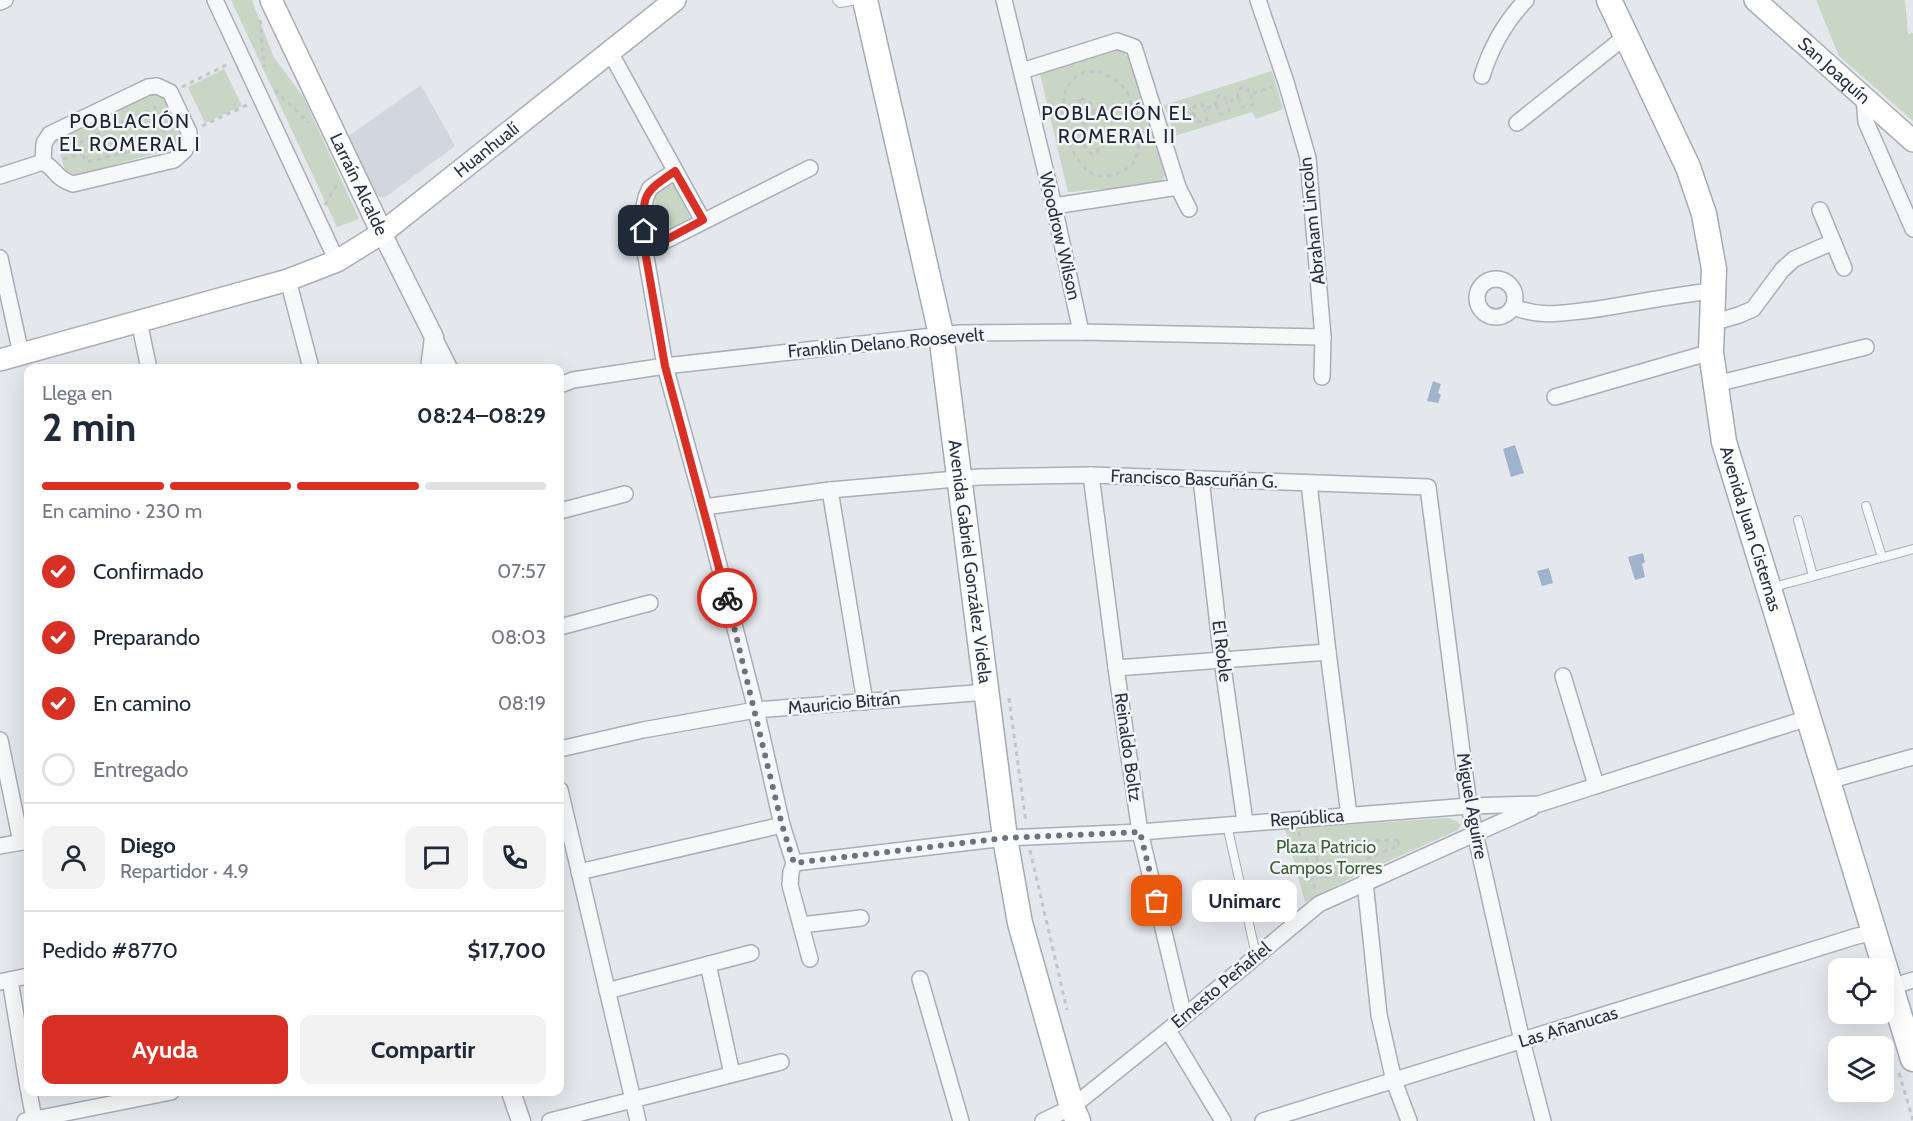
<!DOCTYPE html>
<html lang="es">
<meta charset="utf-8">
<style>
:root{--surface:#fff;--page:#f2f2f3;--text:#1f2937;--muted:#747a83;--line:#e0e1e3;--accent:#d93025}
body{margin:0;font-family:Cabin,sans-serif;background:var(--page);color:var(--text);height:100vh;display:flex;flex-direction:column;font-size:22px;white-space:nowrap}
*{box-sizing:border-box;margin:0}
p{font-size:20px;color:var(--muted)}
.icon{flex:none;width:33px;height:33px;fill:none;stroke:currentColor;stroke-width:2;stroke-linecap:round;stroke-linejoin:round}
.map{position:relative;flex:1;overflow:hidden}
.sheet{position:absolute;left:24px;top:364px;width:540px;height:732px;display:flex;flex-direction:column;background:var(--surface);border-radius:12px;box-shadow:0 6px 24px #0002}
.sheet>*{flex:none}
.tools{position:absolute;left:1828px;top:958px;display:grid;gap:12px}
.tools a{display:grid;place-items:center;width:66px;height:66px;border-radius:12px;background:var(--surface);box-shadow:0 6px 24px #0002;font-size:30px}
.pin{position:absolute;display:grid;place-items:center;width:51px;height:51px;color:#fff;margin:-26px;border-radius:12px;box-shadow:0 3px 9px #0006}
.courier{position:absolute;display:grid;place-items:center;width:60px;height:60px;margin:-30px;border:4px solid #d93025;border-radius:50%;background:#fff;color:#222;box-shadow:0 2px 8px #0007}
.bubble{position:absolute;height:42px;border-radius:12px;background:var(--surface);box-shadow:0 6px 24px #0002;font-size:20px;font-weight:700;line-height:42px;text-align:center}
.head em{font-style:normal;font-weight:700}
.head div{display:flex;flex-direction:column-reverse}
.head{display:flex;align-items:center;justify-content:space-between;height:102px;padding:0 18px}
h1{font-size:39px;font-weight:700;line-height:45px}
.bar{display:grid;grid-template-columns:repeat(4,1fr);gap:9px 6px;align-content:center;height:72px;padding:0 18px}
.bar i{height:8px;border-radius:4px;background:var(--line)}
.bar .current{background:var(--accent)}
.bar p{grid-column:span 4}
.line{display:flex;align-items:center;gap:15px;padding:0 18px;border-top:2px solid var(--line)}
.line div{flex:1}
.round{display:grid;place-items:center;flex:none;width:63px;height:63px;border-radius:12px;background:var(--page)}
ol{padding:0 18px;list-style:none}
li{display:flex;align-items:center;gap:18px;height:66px}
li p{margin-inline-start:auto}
li .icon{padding:6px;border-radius:50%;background:var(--accent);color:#fff;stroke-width:4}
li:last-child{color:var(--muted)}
li i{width:33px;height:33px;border:3px solid var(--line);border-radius:50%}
.cta{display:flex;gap:12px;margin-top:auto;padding:12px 18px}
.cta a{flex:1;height:69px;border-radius:12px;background:var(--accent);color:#fff;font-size:24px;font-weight:700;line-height:69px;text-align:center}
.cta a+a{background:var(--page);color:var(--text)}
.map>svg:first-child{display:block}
.built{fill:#d2d6de}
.green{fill:#c9d6c5}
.water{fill:#9fb4cc}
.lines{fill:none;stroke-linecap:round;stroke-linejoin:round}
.service-casing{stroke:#a9aeb7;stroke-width:10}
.minor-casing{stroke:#a9aeb7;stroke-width:18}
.tertiary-casing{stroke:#a9aeb7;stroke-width:21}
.secondary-casing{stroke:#a9aeb7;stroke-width:24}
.primary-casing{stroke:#a3abb8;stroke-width:27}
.path{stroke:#c2c5cb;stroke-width:3;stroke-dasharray:4.5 4.5;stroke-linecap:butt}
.service{stroke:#f7f8fa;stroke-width:8}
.minor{stroke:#f7f8fa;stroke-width:15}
.tertiary{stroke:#f7f8fa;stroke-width:18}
.secondary{stroke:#fff;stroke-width:21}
.primary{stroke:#fff;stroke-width:24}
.done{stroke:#6c737f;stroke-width:6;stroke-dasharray:0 10.8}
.route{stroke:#d93025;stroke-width:8}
.labels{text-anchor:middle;stroke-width:5;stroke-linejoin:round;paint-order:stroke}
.street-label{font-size:18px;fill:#2b3445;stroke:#f4f6f9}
.park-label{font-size:18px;fill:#3f6138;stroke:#f4f6f9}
.neighbourhood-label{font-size:20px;letter-spacing:1.5px;fill:#1d2536;stroke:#f4f6f9}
</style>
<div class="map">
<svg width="1913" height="1121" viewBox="0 0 1913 1121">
<rect width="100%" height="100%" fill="#e4e7ec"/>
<polygon class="built" points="421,85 455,146 384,198 375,195 347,137"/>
<g class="green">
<polygon points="231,0 252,0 273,56 304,98 359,219 337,227"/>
<polygon points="1816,0 1905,0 1908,34 1913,33 1913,121 1839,56"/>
<polygon points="1116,50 1123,51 1130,59 1165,175 1162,182 1155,185 1068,192 1040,74"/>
<polygon points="224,69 242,106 205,123 188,87"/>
<polygon points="1272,71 1283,109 1256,119 1252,112 1175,136 1164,105"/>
<polygon points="156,90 161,91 185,135 181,145 176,148 72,176 65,171 56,139 58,136"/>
<polygon points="673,181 692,222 656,240 655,193"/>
<polygon points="1448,818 1457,821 1461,825 1458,830 1355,876 1305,902 1285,829"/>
</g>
<g class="water">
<polygon points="1433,381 1441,384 1438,393 1441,395 1438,403 1427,401"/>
<polygon points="1515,445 1524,473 1511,477 1503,449"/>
<polygon points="1643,553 1645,562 1642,564 1645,577 1635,580 1628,557"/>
<polygon points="1549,568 1553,583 1542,586 1537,571"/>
</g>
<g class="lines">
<defs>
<g id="service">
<polyline points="837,0 840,3 858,0"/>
<polyline points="1866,506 1882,557"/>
<polyline points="1798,520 1813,576"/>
<polyline points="1770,588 1913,549"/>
<polyline points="1227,825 1256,955"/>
</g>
<g id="minor">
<polyline points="215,0 337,261"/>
<polyline points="1004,0 1054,206 1081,332"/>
<polyline points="1258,0 1286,82 1308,158 1323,337 1322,377"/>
<polyline points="0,2 5,0"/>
<polyline points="610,52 703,221"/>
<polyline points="1022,71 1117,41 1134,47 1178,187 1189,209"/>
<path d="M 1482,76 C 1491,47 1505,22 1526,0"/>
<path d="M 157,86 L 170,92 L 189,132 L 189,140 L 185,150 L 174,160 L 73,184 C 56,179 56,169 43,162 L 44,143 L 50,134 L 148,87 Z"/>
<polyline points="1864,98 1866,122 1913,229"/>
<polyline points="1517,123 1626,36"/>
<polyline points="675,171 650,188 646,197 643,211 645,251 665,366 704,507 756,710 782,825 794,863 791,872 790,885 810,959"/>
<polyline points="0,176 43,162"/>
<polyline points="1054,206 1178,187"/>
<polyline points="1820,210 1844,268"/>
<polyline points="645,251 810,168"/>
<polyline points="0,258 21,354"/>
<circle cx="1496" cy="298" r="19"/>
<polyline points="288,280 310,364"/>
<path d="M 1514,307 C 1541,318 1562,313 1590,310 C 1632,304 1672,295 1713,291"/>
<polyline points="139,321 149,369"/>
<polyline points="1712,323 1739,315 1753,309 1782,270 1794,259 1833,242"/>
<polyline points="434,337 450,369"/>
<polyline points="1716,384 1866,347"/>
<polyline points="560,385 573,380 665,366 960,333 1081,332 1323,337"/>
<polyline points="1555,397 1711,352"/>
<polyline points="1091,475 1116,668 1140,832 1184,1016"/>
<polyline points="1201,479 1222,660 1245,822"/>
<polyline points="1309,483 1328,652 1349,815"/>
<polyline points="830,490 865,702"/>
<polyline points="704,507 830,490 979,477 1091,475 1428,487 1469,806 1522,1041 1543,1121"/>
<polyline points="560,511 625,494"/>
<polyline points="560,627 650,603"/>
<polyline points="1116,668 1328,652"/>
<polyline points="1563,676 1596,785"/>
<polyline points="0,740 21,842"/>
<polyline points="560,749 643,730 756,710 987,692"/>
<polyline points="1828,781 1913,757"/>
<polyline points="560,790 638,1121"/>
<polyline points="0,846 28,841"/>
<polyline points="794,863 1005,838 1140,832 1469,806 1539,804 1808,718"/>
<polyline points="579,872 782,825"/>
<polyline points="1365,882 1379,1015 1394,1081 1409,1121"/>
<polyline points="801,925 861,918"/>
<polyline points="708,964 732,1074"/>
<polyline points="920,979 961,1121"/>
<polyline points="10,980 28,1088"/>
<polyline points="0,982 28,976"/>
<polyline points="1891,987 1913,980"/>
<polyline points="607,991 751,953"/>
<polyline points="1168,1030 1223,1121"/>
<polyline points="29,1092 34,1119"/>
<polyline points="25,1121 171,1092"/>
<polyline points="550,1121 781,1062"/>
<polyline points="1043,1121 1072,1107 1168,1030 1319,904 1532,808"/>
<polyline points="1263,1121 1857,936 1874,933"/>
</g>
<g id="tertiary">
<polyline points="382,233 434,337 430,369"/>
<polyline points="511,1092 521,1121"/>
</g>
<g id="secondary">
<path id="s1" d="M 271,0 L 382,233"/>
<path id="s2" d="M 1755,0 L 1913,141"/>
<path id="s3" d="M 0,360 L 288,280 L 337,261 L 382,233 L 675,0"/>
</g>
<g id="primary">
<path id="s4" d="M 865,0 L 941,334 L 1005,838 L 1020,923 L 1072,1107 L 1078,1121"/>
<path id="s5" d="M 1609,0 L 1688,167 L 1704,214 L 1714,269 L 1711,352 L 1724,442 L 1913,1059"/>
</g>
</defs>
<use href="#service" class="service-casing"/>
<use href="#minor" class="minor-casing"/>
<use href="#tertiary" class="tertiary-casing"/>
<use href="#secondary" class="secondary-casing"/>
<use href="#primary" class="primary-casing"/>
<g class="path">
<polyline points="260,20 264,67"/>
<path d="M 1098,71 C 1106,75 1116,79 1122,86 C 1129,93 1132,105 1134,115 C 1140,137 1145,164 1118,173 C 1109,176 1099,178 1091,173 C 1066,156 1049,97 1077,76 C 1083,71 1091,72 1098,71 Z"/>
<polyline points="182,87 230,63"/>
<polyline points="275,90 309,123"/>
<path d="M 1081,98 L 1091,103 L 1094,110 C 1085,133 1100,129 1103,146 L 1093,155 L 1079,140 L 1085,125 L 1074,113 Z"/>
<polyline points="1238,98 1242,107 1246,107 1253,104 1251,94"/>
<polyline points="1216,105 1220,114 1224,114 1229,110 1227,102"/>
<polyline points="1194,113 1197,122 1202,122 1207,119 1204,109"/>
<polyline points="1173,120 1194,113 1193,108 1198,104 1202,105 1204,109 1216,105 1215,99 1220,95 1224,96 1227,102 1238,98 1237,92 1241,88 1246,87 1251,94 1272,87"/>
<polyline points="121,123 130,153"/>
<polyline points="202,126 247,105"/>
<polyline points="128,144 165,131 155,107 79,143 82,154 87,162 130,151"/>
<polyline points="63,159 82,154"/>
<polyline points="325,205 338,182"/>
<polyline points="1009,698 1026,823"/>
<polyline points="1299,832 1315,889"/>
<polygon points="1398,840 1399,845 1322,879 1313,843"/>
<polyline points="1030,850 1067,1010"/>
<polyline points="1899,1073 1913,1120"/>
</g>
<use href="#service" class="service"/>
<use href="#minor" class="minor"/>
<use href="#tertiary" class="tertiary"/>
<use href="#secondary" class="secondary"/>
<use href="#primary" class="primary"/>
</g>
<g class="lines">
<polyline class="done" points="727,598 782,825 794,863 1005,838 1140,832 1157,901"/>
<path class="route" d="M 644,231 C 642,193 645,192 675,171 L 703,220 L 645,251 L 665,366 L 727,598"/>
</g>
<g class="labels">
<g class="street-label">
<text dy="6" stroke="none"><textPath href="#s2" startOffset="106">San Joaquín</textPath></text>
<text dy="6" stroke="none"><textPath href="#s3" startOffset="538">Huanhualí</textPath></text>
<text dy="6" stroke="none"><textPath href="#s1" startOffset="204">Larraín Alcalde</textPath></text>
<text transform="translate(1312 221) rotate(-96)" y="6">Abraham Lincoln</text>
<text transform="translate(1060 236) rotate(77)" y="6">Woodrow Wilson</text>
<text transform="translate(886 343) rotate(-5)" y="6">Franklin Delano Roosevelt</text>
<text transform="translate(1194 479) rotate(2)" y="6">Francisco Bascuñán G.</text>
<text dy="6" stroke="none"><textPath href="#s5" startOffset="555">Avenida Juan Cisternas</textPath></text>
<text dy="6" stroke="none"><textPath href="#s4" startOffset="572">Avenida Gabriel González Videla</textPath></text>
<text transform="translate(1222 651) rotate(83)" y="6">El Roble</text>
<text transform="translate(844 703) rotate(-5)" y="6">Mauricio Bitrán</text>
<text transform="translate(1128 747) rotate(82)" y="6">Reinaldo Boltz</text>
<text transform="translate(1472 806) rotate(80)" y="6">Miguel Aguirre</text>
<text transform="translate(1307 818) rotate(-4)" y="6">República</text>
<text transform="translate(1221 985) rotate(-40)" y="6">Ernesto Peñafiel</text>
<text transform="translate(1568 1027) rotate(-17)" y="6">Las Añanucas</text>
</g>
<g class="park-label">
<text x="1326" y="853">Plaza Patricio<tspan x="1326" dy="21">Campos Torres</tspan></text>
</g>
<g class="neighbourhood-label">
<text x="1117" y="120">POBLACIÓN EL<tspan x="1117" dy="23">ROMERAL II</tspan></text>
<text x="130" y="128">POBLACIÓN<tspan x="130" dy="23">EL ROMERAL I</tspan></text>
</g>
</g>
</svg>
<div class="tools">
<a><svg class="icon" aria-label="locate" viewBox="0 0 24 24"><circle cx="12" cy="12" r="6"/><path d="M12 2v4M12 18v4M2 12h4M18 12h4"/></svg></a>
<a><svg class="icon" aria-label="layers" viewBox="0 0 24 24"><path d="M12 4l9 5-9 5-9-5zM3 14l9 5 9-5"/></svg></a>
</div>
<div class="pin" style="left:1157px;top:901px;background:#ea580c"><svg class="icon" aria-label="bag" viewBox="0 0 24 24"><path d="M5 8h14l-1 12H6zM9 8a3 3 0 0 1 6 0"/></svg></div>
<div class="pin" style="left:644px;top:231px;background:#1f2937"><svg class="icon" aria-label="home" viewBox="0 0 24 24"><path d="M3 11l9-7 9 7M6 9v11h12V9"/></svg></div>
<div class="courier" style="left:727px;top:598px"><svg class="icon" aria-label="bike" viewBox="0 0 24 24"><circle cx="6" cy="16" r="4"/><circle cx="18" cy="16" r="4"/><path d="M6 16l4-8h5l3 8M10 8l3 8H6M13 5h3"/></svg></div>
<div class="bubble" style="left:1192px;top:880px;width:105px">Unimarc</div>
<section class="sheet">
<div class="head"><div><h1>2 min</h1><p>Llega en</p></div><em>08:24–08:29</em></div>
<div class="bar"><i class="current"></i><i class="current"></i><i class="current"></i><i></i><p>En camino · 230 m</p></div>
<ol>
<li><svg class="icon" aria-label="check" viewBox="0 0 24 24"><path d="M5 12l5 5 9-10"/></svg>Confirmado<p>07:57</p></li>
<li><svg class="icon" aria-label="check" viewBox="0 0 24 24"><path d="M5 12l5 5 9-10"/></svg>Preparando<p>08:03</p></li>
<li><svg class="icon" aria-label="check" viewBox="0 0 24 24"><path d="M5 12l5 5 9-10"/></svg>En camino<p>08:19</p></li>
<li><i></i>Entregado</li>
</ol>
<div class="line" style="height:108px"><a class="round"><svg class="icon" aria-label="person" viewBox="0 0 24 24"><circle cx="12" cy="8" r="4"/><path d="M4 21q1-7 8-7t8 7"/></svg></a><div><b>Diego</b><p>Repartidor · 4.9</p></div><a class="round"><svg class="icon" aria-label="chat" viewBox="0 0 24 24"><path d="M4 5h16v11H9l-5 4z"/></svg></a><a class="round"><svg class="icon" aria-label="phone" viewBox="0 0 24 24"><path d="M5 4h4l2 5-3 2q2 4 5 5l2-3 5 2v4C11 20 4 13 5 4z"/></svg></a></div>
<div class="line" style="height:78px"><div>Pedido #8770</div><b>$17,700</b></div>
<div class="cta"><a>Ayuda</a><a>Compartir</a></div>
</section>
</div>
